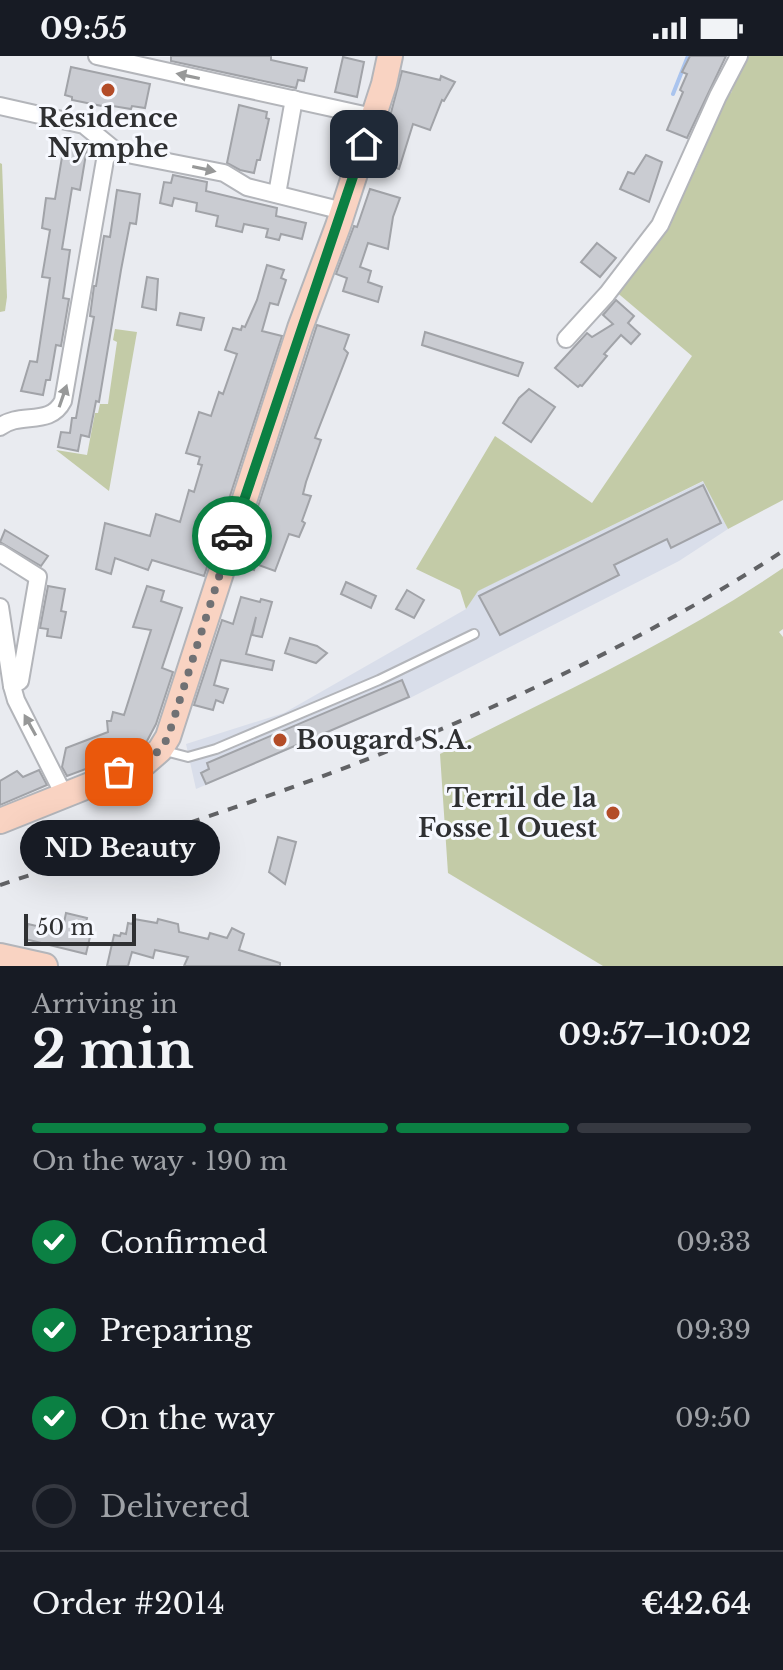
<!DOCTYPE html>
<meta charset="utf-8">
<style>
:root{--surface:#171b24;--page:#20242c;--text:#f1f3f6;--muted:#9ea1a6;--line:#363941;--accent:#0b8043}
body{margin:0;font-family:"Libre Baskerville",serif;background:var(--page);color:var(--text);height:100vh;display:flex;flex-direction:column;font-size:30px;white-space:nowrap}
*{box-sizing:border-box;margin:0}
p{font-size:26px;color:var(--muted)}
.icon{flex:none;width:44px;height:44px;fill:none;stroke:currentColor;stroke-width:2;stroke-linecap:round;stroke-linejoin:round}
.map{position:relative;height:910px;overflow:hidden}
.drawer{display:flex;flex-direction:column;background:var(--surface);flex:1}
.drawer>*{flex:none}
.scale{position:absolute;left:24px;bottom:20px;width:112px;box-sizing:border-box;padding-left:8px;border:4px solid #2f3032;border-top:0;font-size:22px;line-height:28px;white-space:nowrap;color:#2f3032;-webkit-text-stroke:6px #f6f8fe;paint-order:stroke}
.pin{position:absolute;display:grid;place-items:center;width:68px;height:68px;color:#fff;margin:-34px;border-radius:16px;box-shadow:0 4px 12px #0006}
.courier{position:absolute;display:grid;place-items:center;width:80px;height:80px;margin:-40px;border:6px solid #0b8043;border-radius:50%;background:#fff;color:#222;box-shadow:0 2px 10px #0007}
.bubble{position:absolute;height:56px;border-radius:28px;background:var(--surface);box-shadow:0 8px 32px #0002;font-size:26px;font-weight:700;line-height:56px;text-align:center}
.summary em{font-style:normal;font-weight:700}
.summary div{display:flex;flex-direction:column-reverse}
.summary{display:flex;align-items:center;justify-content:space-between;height:136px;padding:0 32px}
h1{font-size:52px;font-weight:700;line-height:60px}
.bar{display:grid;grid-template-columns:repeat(4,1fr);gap:12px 8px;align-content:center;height:96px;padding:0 32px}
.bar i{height:10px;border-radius:6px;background:var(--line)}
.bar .current{background:var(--accent)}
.bar p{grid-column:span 4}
.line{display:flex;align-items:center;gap:20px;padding:0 32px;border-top:2px solid var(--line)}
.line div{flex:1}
ol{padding:0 32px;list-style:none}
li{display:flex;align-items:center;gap:24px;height:88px}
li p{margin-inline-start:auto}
li .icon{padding:8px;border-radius:50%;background:var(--accent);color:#fff;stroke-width:4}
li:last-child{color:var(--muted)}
li i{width:44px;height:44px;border:4px solid var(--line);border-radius:50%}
.status{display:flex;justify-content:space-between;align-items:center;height:56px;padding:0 40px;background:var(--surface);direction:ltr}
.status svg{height:22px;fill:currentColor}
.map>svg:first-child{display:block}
.built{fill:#d9deea}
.green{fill:#c3cba7}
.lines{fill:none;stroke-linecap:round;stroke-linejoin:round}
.stream{stroke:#aac4ee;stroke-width:4}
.building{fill:#caccd2;stroke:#a1a3a8;stroke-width:2}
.lane-casing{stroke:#b3b5ba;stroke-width:12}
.street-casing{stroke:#b3b5ba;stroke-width:20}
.secondary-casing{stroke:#b3b5ba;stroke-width:28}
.lane{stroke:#fff;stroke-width:8}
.street{stroke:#fff;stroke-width:16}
.secondary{stroke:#f9d3c2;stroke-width:24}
.rail{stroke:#616265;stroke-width:4;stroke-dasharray:10 10;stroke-linecap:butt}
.oneway{fill:#979898}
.done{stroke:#707174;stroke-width:8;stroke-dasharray:0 14.4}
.route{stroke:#0b8043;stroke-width:10}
.poi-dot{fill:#b34c28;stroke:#f6f8fe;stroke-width:3}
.labels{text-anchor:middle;stroke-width:6;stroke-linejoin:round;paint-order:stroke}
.poi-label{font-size:26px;font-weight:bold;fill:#2f3032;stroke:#f6f8fe}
</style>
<div class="status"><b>09:55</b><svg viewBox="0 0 49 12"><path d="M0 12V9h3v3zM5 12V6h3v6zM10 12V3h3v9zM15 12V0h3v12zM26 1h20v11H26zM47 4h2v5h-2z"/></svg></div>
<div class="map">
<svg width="783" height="910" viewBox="0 0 783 910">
<rect width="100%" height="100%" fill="#e9ebf0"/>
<polygon class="built" points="704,425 728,473 679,505 410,642 196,733 186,688 284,657 466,553 477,535"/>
<g class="green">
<polygon points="746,0 783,0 783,444 728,473 703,425 478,535 466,553 460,534 416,513 495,380 592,447 692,300 614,234 688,116 695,115 706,89 704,81 723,39 731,37"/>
<polygon points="0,107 2,108 7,241 5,255 0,256"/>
<polygon points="115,273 137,276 109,435 56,394 87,399 95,357 98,357 100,348 108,348 117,286 113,284"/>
<path d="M 783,512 L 783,573 L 779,576 L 783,581 L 783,910 L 603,910 L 448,817 L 440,698 C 555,640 676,585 783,512 Z"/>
</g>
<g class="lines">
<polyline class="stream" points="673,38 688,0"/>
</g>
<g class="building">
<polygon points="171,0 271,0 271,4 307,12 304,25 298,24 296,32 171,5"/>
<polygon points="690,0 726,0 687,82 667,74 683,36 680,34 687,18 682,16"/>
<polygon points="343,1 364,6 357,41 335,36"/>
<polygon points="71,11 150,28 145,52 132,50 131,53 113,50 112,52 72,44 72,41 65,39"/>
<polygon points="402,15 440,24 441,20 455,26 444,45 442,44 430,74 413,68 399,113 378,106"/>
<polygon points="239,49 267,56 266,62 269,63 260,104 257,104 254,117 240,114 227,107"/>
<polygon points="64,89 87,92 80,134 72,132 62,193 70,194 63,242 69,243 61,290 56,289 50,324 46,324 43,339 21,335 30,305 37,306 50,222 42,221 50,174 42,172 46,142 55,143"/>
<polygon points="646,99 662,106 649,146 620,133 628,116 634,118"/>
<polygon points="173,119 207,126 206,135 277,152 276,160 306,167 302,183 281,178 279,184 266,181 268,173 244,168 242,176 216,170 218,160 196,155 197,147 174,142 172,150 160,147 164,126 171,127"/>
<polygon points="370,133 400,142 393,161 388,193 368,187 360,211 371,215 368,226 382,231 378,246 343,235 347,222 336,218 354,170 357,171"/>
<polygon points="117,134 140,138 136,168 130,167 121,214 99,346 96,345 89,381 81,379 78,395 58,391 61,376 70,377 72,362 76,362 94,261 90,260 94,230 96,230 104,180 110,181"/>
<polygon points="597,187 616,202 600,221 581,206"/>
<polygon points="267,209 284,214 281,222 286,224 278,249 270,247 262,275 282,280 204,520 152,504 148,514 115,502 111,518 96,513 105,467 150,480 156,458 180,466 189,434 194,436 202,409 198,408 200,401 186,397 199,356 211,360 219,336 223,338 237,298 225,294 233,272 241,274 242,270 245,271 257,244"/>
<polygon points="147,221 158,223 156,254 142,251"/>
<polygon points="616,244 634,260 628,267 640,278 631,288 621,279 604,298 607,300 582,330 580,329 578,331 555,312 587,277 592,281 613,268 603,259"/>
<polygon points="180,257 204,262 201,274 177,269"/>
<polygon points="317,269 349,279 344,293 348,297 315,382 321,384 306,426 303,438 311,440 302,465 305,467 299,481 289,478 275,515 256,508 254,514 239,509"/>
<polygon points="425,276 523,307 518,320 422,289"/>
<polygon points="529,333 555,351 531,386 503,367 519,342"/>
<polygon points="703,429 721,467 671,492 667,483 614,509 619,519 500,579 479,540"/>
<polygon points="5,474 48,500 41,510 0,486"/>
<polygon points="346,526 376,540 371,552 341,538"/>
<polygon points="48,530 65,533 61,555 66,556 61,582 47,580 48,573 40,572"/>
<polygon points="147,530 164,535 161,545 182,552 162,612 173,616 156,668 147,685 140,691 114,698 115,702 67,720 62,711 66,692 108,676 107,665 111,665 113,656 124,659 151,574 133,571"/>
<polygon points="407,534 424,544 414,562 396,553"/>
<polygon points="241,541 260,546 261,543 272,546 262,581 252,579 256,561 246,598 274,605 272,614 221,604 214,629 228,633 223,647 216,644 213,654 194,649 222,564 233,568"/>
<polygon points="290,582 317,590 327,597 316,607 285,597"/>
<polygon points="402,624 409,641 206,728 201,717 209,713 207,707"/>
<polygon points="39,714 47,729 0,749 0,725 17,715 23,721"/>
<polygon points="278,781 296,786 285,828 269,816"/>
<polygon points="66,857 87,862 85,871 92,872 86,898 25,883 28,868 62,876"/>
<polygon points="134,863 157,867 158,863 178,868 179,876 208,883 210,877 227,882 232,872 244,878 239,894 280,907 280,910 184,910 188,901 155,894 153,902 132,896 128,910 107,910 114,879 120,880 121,877 126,878 128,867 132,868"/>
</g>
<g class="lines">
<defs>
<polyline id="lane" points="165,695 188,701 216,693 379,624 474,578"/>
<g id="street">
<polyline points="97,0 373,61"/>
<polyline points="0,50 84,69 117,96 224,117 247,131 343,155"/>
<polyline points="277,138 294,43"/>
<polyline points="566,283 607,238 660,169 718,40 739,0"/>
<path d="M 0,371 C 20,355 50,371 63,345 L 105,104 L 111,93"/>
<polyline points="0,497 38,521 20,625 12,630 16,644 64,739"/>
<polyline points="0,551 12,630"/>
</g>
<g id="secondary">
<polyline points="0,765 145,707 160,694 168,681 300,272 338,170 384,28 390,0"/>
<polyline points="0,900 45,910"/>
</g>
</defs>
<use href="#lane" class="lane-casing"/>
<use href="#street" class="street-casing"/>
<use href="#secondary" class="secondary-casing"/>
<use href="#lane" class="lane"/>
<use href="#street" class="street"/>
<use href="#secondary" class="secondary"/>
<path class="rail" d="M 0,829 C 126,787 254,748 378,699 C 517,644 657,577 783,495"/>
</g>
<defs><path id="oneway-solid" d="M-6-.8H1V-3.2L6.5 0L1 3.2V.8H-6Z" transform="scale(2)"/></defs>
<g class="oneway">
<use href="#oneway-solid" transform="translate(188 20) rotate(-168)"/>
<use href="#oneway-solid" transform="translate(204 113) rotate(12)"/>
<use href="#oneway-solid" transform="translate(63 340) rotate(-71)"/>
<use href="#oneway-solid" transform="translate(30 669) rotate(-119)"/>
</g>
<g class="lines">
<path class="done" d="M 119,716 C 141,708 156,703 168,681 L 232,480"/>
<polyline class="route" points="232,480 364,88"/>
</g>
<g class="poi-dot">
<circle cx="108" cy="34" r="8"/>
<circle cx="280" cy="684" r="8"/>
<circle cx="613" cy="757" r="8"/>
</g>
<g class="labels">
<g class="poi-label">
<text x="108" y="71">Résidence<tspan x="108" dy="30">Nymphe</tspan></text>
<text x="296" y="693" text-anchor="start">Bougard S.A.</text>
<text x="597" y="751" text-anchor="end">Terril de la<tspan x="597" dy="30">Fosse 1 Ouest</tspan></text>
</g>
</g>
</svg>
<div class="scale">50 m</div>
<div class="pin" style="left:119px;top:716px;background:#ea580c"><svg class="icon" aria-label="bag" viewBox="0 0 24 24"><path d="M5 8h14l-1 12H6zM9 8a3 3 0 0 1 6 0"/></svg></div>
<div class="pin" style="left:364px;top:88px;background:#1f2937"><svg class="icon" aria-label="home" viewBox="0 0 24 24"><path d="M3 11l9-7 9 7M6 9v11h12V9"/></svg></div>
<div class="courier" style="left:232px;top:480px"><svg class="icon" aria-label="car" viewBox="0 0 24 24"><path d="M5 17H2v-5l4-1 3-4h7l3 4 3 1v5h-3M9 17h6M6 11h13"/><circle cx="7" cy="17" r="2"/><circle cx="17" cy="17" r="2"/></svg></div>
<div class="bubble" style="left:20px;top:764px;width:200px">ND Beauty</div>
</div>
<section class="drawer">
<div class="summary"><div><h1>2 min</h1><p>Arriving in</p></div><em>09:57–10:02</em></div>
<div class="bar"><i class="current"></i><i class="current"></i><i class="current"></i><i></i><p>On the way · 190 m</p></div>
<ol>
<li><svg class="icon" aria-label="check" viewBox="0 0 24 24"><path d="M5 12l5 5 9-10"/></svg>Confirmed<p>09:33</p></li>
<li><svg class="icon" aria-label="check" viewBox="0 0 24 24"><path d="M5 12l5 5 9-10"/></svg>Preparing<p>09:39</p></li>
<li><svg class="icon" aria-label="check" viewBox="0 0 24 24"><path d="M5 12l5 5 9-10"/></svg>On the way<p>09:50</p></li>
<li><i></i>Delivered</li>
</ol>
<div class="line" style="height:104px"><div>Order #2014</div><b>€42.64</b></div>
</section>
